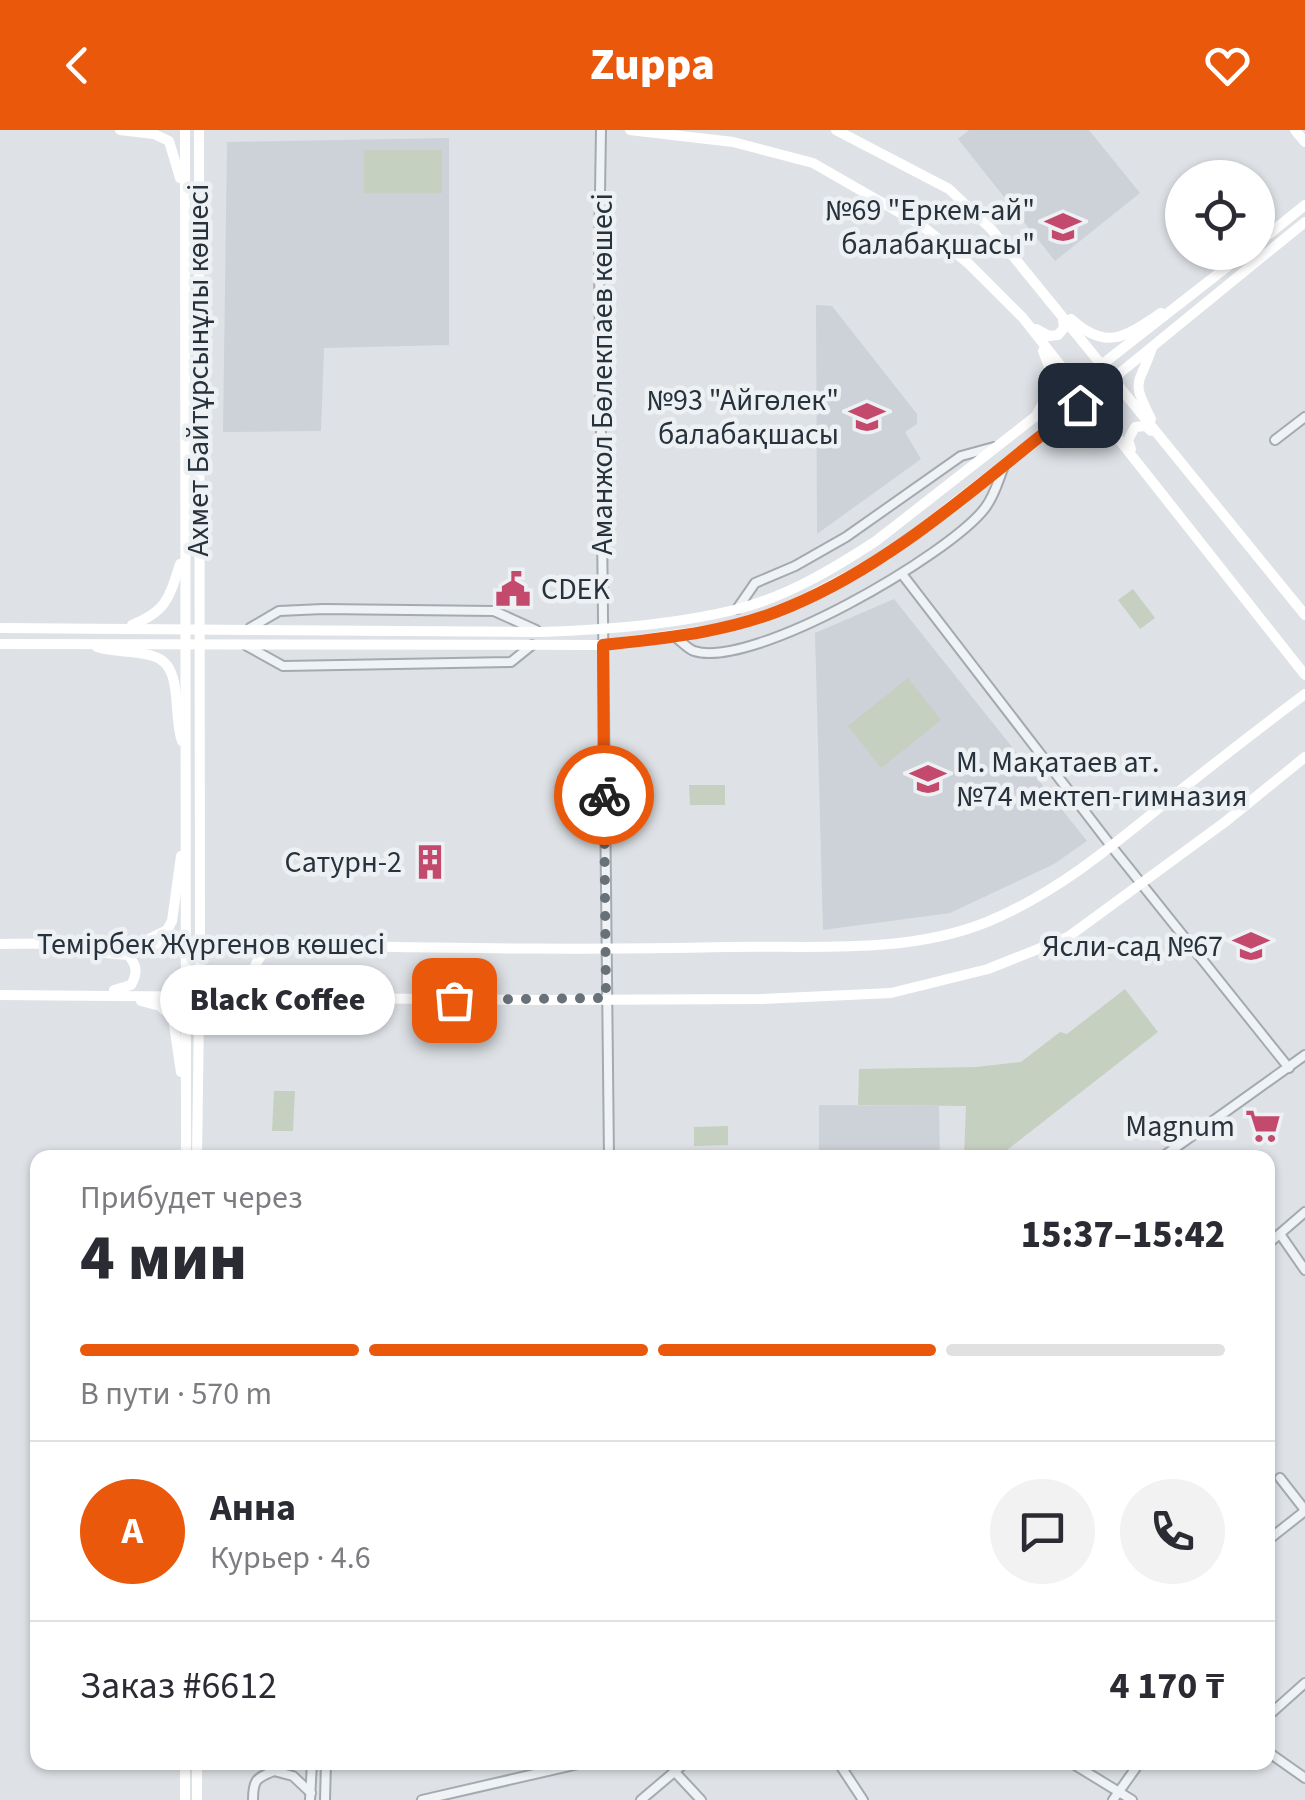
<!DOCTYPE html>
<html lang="ru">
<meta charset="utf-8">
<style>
:root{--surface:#fff;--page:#f2f2f3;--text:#2b2b33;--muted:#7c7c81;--line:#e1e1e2;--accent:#ea580c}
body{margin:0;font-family:"Source Sans 3",sans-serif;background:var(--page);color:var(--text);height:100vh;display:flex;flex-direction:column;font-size:38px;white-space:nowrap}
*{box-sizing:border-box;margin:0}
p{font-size:32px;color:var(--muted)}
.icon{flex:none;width:55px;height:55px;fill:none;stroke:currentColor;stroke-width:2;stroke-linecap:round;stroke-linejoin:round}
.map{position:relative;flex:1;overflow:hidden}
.details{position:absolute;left:30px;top:1020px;width:1245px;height:620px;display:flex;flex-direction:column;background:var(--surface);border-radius:20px;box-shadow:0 2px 8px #0004}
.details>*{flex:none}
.controls{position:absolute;left:1165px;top:30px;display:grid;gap:20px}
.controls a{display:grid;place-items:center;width:110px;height:110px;border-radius:50%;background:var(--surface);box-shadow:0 2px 8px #0004;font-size:50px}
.pin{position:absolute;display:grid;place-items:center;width:85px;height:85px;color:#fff;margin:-42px;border-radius:20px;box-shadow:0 5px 15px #0006}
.courier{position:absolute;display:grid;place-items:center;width:100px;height:100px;margin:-50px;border:8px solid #ea580c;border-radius:50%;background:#fff;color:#222;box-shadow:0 2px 12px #0007}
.bubble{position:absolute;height:70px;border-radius:35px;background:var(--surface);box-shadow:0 2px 8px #0004;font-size:32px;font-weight:800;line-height:70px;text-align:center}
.head em{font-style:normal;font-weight:800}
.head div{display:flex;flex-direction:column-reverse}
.head{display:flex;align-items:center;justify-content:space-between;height:170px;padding:0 50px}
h1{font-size:65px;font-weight:800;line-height:75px}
.bar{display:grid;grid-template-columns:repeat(4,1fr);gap:15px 10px;align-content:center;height:120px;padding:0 50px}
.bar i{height:12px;border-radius:8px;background:var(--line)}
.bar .selected{background:var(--accent)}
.bar p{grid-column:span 4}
.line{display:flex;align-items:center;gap:25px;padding:0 50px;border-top:2px solid var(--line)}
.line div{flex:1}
.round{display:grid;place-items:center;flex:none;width:105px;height:105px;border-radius:52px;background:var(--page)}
header{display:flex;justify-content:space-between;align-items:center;height:130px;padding:0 50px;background:var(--accent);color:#fff;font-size:45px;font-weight:800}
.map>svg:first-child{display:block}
.built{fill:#ccd2d8}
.green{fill:#c6d0c0}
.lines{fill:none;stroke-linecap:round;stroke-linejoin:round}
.street-casing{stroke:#a4aab0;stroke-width:12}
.street{stroke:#f0f3f5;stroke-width:8}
.secondary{stroke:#fff;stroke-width:10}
.done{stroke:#687078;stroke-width:10;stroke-dasharray:0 18}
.route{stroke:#ea580c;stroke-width:12}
.labels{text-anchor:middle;stroke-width:9;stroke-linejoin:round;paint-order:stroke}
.poi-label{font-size:30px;fill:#28323c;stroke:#edf1f4;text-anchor:end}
.street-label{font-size:30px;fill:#28323c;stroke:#edf1f4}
</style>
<header><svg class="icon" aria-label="back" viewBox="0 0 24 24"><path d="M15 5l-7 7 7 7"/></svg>Zuppa<svg class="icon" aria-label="heart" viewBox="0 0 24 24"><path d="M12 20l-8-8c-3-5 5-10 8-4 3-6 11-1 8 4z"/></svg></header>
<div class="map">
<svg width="1305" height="1670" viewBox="0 0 1305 1670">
<rect width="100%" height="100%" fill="#dee2e6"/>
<g class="built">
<polygon points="969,0 1089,0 1140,63 1055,131 958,9"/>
<polygon points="449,8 449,215 324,218 321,301 223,302 227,12"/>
<polygon points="816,175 832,176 917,284 917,294 905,302 921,329 817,404"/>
<polygon points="894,469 1087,711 1054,734 950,783 823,800 815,503"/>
<polygon points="819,975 939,976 940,1027 819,1027"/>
</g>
<g class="green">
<rect x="364" y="20" width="78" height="43"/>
<polygon points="1133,459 1155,488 1140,499 1118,470"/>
<polygon points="908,548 941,590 881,638 848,596"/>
<polygon points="689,655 725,655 725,675 690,675"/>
<polygon points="1125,859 1158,902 998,1027 964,1027 966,976 858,975 859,939 976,937 1021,932 1060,902 1067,904"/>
<polygon points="274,961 295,961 293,1001 272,1001"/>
<polygon points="728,996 728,1015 694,1016 694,997"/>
</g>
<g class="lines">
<defs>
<g id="street">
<polyline points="601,0 599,126 609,1028"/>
<polyline points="1275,310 1305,287"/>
<polyline points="902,444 1112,717 1289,938"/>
<polyline points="737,479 755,453 795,436 846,407 961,326 994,317"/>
<polyline points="250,498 279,481 323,479 494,481 536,500"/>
<path d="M 675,507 C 681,511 688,519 694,521 C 752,540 949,425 985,378 C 995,365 998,351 1004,336"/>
<polyline points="247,516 283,536 511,532 532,515"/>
<polyline points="1161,1028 1305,925"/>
<polyline points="1280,1104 1305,1140"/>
<polyline points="1268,1114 1305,1082"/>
<polyline points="1280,1348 1305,1380"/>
<polyline points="1268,1410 1305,1381"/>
<polyline points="1268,1586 1305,1553"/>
<polyline points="1268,1622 1305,1648"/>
<polyline points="838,1632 863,1670"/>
<polyline points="1070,1632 1132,1670"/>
<polyline points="274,1641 293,1646 311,1663"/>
<polyline points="674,1641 701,1670"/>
<path d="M 253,1670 C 253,1650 256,1648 274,1641 L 276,1632"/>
<polyline points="310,1670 312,1632"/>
<polyline points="325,1670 326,1632"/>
<polyline points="422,1670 587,1632"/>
<polyline points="641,1670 686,1632"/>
<polyline points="1113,1670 1140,1632"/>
</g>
</defs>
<use href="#street" class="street-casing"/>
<use href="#street" class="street"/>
<g class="secondary">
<polyline points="120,0 154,4 169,11 180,48"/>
<polyline points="185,0 186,1028"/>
<polyline points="630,0 733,12 813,33 921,95 968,133 1023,188 1305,545"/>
<polyline points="836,0 949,59 991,99 1305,485"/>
<polyline points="1295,0 1305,12"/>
<polyline points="1258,113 1305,75"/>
<path d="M 1071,189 C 1107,222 1126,206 1161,183"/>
<polyline points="1036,199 1049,206 1058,205 1064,198 1063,190"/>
<polyline points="1038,282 1055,252 1043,221"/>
<path d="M 1151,289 C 1130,248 1139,257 1152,218"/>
<polyline points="1046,305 1090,293 1110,301"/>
<polyline points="1131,319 1128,310 1135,297 1146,296 1151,301"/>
<path d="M 132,495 C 167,481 169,468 180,434"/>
<path d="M 0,498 L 540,502 C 605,500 675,495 738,479 C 788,466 833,439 876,411 L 1246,122"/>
<polyline points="0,514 603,515 728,497 789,477 886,426 1088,269 1305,92"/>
<path d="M 97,517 C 115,523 134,520 153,526 C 185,535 172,585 182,611"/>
<polyline points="143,812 167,800 172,791 181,726"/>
<path d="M 0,814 C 242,811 484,823 725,817 C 812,815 905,825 987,792 C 1062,761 1123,707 1186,656 C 1225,625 1265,594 1305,564"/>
<path d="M 271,814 C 250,837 246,847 273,867"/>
<path d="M 73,820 L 128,825 C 137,835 138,843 131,855 L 114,860"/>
<polyline points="0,865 543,870 761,869 891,863 988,839 1068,807 1225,692 1305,627"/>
<polyline points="141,871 160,876 173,888 181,942"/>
<polyline points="197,1028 200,813 199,0"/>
<polyline points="185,1632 185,1670"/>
<polyline points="197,1632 197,1670"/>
</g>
</g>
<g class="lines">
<polyline class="done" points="454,870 606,868 604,665"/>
<path class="route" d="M 604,665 L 603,515 C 667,508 731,502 791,476 C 899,431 988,345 1080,275"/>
</g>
<defs>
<symbol id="school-bare" viewBox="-9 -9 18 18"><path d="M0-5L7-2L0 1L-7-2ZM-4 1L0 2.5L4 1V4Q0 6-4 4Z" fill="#c44a6d" stroke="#edf1f4" stroke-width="2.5" paint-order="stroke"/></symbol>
<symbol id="civic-bare" viewBox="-9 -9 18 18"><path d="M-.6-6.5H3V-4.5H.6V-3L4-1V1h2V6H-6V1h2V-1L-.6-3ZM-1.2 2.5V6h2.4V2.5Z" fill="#c44a6d" stroke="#edf1f4" stroke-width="2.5" paint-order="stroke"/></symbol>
<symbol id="building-bare" viewBox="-9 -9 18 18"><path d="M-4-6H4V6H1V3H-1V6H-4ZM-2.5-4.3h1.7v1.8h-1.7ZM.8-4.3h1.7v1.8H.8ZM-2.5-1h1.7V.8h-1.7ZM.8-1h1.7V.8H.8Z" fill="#c44a6d" stroke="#edf1f4" stroke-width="2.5" paint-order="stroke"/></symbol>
<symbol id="supermarket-bare" viewBox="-9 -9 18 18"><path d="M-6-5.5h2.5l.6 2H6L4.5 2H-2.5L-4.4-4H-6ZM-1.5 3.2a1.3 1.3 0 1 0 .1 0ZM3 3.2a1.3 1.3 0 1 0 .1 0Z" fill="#c44a6d" stroke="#edf1f4" stroke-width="2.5" paint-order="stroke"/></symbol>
</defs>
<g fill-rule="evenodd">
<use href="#school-bare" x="1038" y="72" width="50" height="50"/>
<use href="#school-bare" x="842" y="262" width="50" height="50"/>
<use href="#civic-bare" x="488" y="434" width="50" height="50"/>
<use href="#school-bare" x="903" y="624" width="50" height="50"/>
<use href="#building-bare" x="405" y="707" width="50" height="50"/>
<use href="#school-bare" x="1226" y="791" width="50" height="50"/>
<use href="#supermarket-bare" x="1238" y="971" width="50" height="50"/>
</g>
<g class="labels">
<g class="poi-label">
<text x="1035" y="90">№69 "Еркем-ай"<tspan x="1035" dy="34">балабақшасы"</tspan></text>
<text x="839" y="280">№93 "Айгөлек"<tspan x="839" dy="34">балабақшасы</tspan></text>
<text x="541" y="469" text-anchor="start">CDEK</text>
<text x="956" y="642" text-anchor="start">М. Мақатаев ат.<tspan x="956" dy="34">№74 мектеп-гимназия</tspan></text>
<text x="402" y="742">Сатурн-2</text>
<text x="1223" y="826">Ясли-сад №67</text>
<text x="1235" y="1006">Magnum</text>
</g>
<g class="street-label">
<text transform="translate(198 240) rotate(-90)" y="10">Ахмет Байтұрсынұлы көшесі</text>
<text transform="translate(602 244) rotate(-90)" y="10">Аманжол Бөлекпаев көшесі</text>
<text x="211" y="824">Темірбек Жүргенов көшесі</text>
</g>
</g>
</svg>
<div class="controls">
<a><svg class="icon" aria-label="locate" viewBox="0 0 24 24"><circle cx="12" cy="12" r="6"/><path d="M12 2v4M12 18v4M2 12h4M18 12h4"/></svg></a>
</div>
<div class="pin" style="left:454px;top:870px;background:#ea580c"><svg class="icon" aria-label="bag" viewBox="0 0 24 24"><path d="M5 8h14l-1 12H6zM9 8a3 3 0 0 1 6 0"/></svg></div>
<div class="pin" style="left:1080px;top:275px;background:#1f2937"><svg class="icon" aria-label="home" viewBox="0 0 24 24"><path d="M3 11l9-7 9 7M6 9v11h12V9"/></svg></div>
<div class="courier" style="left:604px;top:665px"><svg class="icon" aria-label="bike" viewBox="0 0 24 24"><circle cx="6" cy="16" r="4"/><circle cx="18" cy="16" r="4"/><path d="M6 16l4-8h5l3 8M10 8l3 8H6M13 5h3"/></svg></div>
<div class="bubble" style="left:160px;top:835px;width:235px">Black Coffee</div>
<section class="details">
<div class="head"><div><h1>4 мин</h1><p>Прибудет через</p></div><em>15:37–15:42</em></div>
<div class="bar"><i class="selected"></i><i class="selected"></i><i class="selected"></i><i></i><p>В пути · 570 m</p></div>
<div class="line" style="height:180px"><b class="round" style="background:var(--accent);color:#fff">А</b><div><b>Анна</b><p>Курьер · 4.6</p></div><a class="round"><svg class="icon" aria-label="chat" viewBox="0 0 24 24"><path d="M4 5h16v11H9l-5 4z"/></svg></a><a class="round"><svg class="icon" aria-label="phone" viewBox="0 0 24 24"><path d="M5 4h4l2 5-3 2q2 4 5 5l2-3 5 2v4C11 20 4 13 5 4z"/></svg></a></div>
<div class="line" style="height:130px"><div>Заказ #6612</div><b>4 170 ₸</b></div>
</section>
</div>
